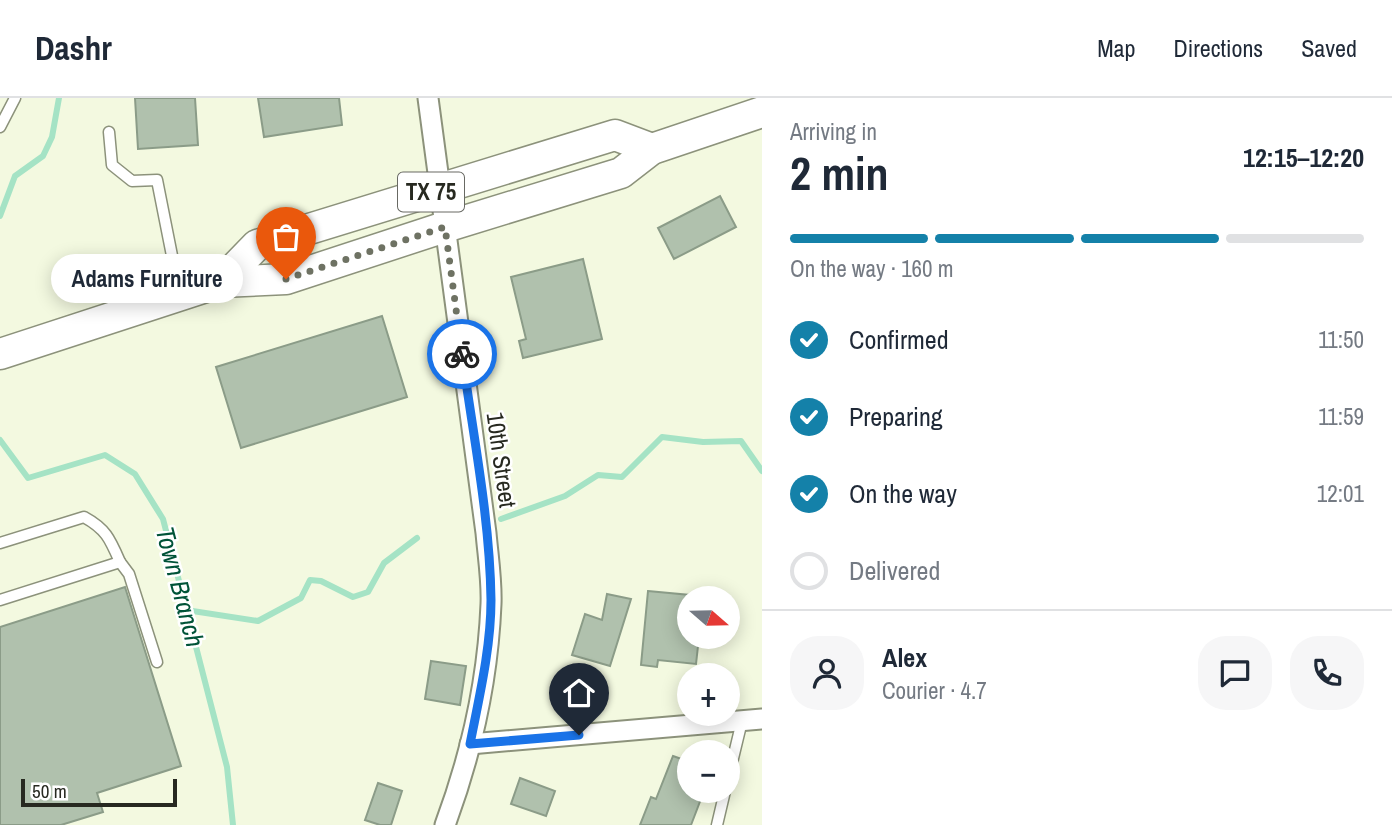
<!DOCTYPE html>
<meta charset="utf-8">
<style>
:root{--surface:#fff;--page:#f6f6f7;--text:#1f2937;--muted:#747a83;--line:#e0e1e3;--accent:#1481a9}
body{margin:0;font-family:"Archivo Narrow",sans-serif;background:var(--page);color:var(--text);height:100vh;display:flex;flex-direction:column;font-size:26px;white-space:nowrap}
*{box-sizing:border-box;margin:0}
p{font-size:23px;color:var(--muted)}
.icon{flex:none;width:38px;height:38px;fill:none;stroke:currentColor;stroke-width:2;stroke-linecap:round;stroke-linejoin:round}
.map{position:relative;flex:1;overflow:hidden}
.panel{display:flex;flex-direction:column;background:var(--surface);width:630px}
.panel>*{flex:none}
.needle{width:46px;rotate:110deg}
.tools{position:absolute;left:677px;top:488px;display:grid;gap:14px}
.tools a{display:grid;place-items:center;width:63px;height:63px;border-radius:50%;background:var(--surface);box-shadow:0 4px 18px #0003;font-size:35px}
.scale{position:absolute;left:21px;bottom:18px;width:156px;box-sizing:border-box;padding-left:7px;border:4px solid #272920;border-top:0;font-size:19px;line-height:24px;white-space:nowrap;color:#272920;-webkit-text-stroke:5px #fff;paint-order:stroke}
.pin{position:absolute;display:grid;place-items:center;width:60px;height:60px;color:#fff;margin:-72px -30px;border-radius:50% 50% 50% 0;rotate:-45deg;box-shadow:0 0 7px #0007}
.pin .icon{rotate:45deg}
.courier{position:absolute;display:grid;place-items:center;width:70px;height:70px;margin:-35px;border:5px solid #1a73e8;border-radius:50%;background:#fff;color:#222;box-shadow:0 2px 9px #0007}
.bubble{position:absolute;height:49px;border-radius:24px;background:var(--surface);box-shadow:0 4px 18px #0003;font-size:23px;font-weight:800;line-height:49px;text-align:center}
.summary em{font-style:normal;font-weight:800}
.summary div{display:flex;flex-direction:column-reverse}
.summary{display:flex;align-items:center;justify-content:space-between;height:119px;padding:0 28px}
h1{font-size:46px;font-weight:800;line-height:52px}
.bar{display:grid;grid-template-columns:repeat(4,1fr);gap:10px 7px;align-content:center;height:84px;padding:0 28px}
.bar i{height:9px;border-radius:5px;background:var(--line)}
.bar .current{background:var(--accent)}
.bar p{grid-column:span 4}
.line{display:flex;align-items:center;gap:18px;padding:0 28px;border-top:2px solid var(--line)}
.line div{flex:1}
.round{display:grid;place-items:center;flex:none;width:74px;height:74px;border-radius:28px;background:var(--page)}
ol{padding:0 28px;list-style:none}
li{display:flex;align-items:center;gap:21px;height:77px}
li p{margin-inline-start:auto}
li .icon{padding:7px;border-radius:50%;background:var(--accent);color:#fff;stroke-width:4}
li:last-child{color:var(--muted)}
li i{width:38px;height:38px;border:4px solid var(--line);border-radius:50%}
header{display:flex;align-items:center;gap:42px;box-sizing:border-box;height:98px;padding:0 35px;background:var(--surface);border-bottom:2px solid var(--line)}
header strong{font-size:33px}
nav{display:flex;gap:38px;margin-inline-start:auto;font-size:24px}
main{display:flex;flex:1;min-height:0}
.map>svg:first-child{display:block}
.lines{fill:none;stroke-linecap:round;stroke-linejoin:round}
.stream{stroke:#a5e3c5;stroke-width:6}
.building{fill:#b0c1ad;stroke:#8b9c88;stroke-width:2}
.service-casing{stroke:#8c927b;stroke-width:13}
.minor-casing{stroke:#8c927b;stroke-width:23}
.primary-casing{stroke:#8c927b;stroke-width:33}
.service{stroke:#fff;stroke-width:10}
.minor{stroke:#fff;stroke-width:19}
.primary{stroke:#fff;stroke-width:30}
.done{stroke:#6e7263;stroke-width:7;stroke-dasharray:0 12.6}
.route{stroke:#1a73e8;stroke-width:9}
.labels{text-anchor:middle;stroke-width:5;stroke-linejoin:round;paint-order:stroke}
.shield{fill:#fff;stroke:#686963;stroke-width:2}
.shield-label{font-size:23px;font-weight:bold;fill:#272920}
.street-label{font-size:24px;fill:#272920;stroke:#fff}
.water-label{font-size:26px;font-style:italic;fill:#005338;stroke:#fff}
</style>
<header>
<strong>Dashr</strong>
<nav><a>Map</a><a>Directions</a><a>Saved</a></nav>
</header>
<main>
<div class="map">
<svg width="762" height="727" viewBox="0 0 762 727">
<rect width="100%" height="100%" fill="#f3f9e0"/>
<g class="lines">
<g class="stream">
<polyline points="0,118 15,78 43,58 52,39 59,0"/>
<polyline points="0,342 28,380 105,357 135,376 163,421 227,669 233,727"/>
<polyline points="501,421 565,398 598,377 622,379 662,339 703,344 741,343 762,373"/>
<polyline points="186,512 258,523 301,500 310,482 321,483 353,499 368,494 384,465 417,440"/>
</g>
</g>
<g class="building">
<polygon points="135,0 195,0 198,47 138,51"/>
<polygon points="258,0 339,0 342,27 264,39"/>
<polygon points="720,98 736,129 674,161 658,130"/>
<polygon points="583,161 602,241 523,260 519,243 526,241 511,179"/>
<polygon points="382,218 407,299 241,350 216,269"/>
<polygon points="125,489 181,668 97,695 103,714 61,727 0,727 0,529"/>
<polygon points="648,493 690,497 690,539 699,539 696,566 658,562 657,569 641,567"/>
<polygon points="607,496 631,501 610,568 572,557 585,516 602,522"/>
<polygon points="431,563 466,568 460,607 425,601"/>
<polygon points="673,658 690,664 690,693 704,693 691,727 640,727 651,699 656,701"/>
<polygon points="520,680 555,693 546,718 511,706"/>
<polygon points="378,685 402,693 391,727 380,727 365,722"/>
</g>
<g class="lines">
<defs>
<g id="service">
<polyline points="0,29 15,0"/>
<polyline points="109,34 112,67 132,83 157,82 179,193"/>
<path d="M 0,445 L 84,419 C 106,431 110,441 120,464 L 0,502"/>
<polyline points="120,464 129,476 157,564"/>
<polyline points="728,681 742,623"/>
<polyline points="717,727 725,693"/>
</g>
<g id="minor">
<path d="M 428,0 L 486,435 C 488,458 492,483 491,506 C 488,580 471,657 445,727"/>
<polyline points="470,646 762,621"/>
</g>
<g id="primary">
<polyline points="221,184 257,147 615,37 652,51"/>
<polyline points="0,256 221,184 286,181 445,129 621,75 652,51 762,14"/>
</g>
</defs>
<use href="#service" class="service-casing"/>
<use href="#minor" class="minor-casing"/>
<use href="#primary" class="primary-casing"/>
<use href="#service" class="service"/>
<use href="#minor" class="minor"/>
<use href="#primary" class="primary"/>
</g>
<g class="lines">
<polyline class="done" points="286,181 445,129 462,256"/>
<path class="route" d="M 462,256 C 473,337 490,420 491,502 C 491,550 479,600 470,646 L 579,637"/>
</g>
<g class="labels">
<rect class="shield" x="398" y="74.5" width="66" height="39" rx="5"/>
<g class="shield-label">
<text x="431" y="102">TX 75</text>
</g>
<g class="street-label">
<text transform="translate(501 362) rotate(82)" y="8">10th Street</text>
</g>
<g class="water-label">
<text transform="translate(180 489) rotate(75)" y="9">Town Branch</text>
</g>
</g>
</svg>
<div class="tools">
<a><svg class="needle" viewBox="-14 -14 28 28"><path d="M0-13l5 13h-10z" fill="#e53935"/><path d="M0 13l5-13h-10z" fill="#747a83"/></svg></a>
<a>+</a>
<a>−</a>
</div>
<div class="scale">50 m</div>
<div class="pin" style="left:286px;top:181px;background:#ea580c"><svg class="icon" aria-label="bag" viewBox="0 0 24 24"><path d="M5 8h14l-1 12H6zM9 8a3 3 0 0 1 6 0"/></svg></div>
<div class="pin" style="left:579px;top:637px;background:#1f2937"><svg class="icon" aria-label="home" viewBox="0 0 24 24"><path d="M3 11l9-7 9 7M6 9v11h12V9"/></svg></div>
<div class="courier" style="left:462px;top:256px"><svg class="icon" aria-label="bike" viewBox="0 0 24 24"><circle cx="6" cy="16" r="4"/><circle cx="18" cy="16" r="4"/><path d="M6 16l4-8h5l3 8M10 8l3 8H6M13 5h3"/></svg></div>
<div class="bubble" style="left:51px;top:156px;width:192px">Adams Furniture</div>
</div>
<section class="panel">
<div class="summary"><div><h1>2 min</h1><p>Arriving in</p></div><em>12:15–12:20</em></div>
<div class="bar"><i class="current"></i><i class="current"></i><i class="current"></i><i></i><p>On the way · 160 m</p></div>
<ol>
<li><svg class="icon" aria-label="check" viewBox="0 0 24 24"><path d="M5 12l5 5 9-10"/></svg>Confirmed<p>11:50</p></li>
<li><svg class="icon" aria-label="check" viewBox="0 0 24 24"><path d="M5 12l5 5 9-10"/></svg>Preparing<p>11:59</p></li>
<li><svg class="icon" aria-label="check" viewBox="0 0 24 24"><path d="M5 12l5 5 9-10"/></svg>On the way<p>12:01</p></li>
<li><i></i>Delivered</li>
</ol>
<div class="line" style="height:126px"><a class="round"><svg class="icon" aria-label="person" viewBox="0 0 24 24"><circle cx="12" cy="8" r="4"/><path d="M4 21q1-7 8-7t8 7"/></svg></a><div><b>Alex</b><p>Courier · 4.7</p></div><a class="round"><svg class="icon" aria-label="chat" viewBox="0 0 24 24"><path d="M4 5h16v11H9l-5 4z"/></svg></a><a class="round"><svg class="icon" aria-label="phone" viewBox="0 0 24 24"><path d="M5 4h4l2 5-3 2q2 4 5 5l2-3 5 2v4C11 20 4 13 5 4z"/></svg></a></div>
</section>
</main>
